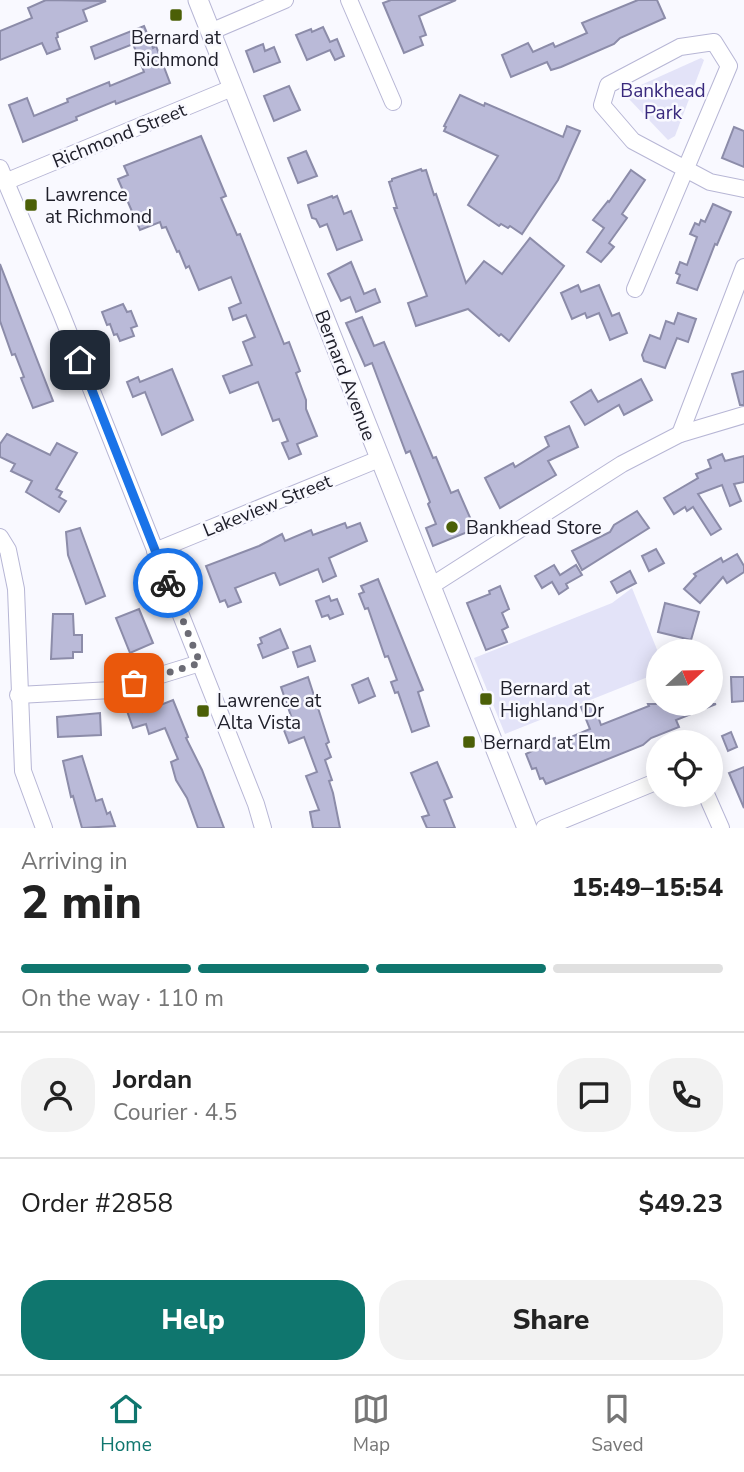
<!DOCTYPE html>
<meta charset="utf-8">
<style>
:root{--surface:#fff;--page:#f2f2f2;--text:#222;--muted:#767676;--line:#e0e0e0;--accent:#0f766e}
body{margin:0;font-family:"Nunito Sans",sans-serif;background:var(--page);color:var(--text);height:100vh;display:flex;flex-direction:column;font-size:26px;white-space:nowrap}
*{box-sizing:border-box;margin:0}
p{font-size:23px;color:var(--muted)}
.icon{flex:none;width:38px;height:38px;fill:none;stroke:currentColor;stroke-width:2;stroke-linecap:round;stroke-linejoin:round}
.map{position:relative;height:828px;overflow:hidden}
.panel{display:flex;flex-direction:column;background:var(--surface);flex:1}
.panel>*{flex:none}
.needle{width:46px;rotate:68deg}
.fabs{position:absolute;left:646px;top:639px;display:grid;gap:14px}
.fabs a{display:grid;place-items:center;width:77px;height:77px;border-radius:50%;background:var(--surface);box-shadow:0 4px 18px #0003;font-size:35px}
.pin{position:absolute;display:grid;place-items:center;width:60px;height:60px;color:#fff;margin:-30px;border-radius:14px;box-shadow:0 4px 10px #0006}
.courier{position:absolute;display:grid;place-items:center;width:70px;height:70px;margin:-35px;border:5px solid #1a73e8;border-radius:50%;background:#fff;color:#222;box-shadow:0 2px 9px #0007}
.headline em{font-style:normal;font-weight:800}
.headline div{display:flex;flex-direction:column-reverse}
.headline{display:flex;align-items:center;justify-content:space-between;height:119px;padding:0 21px}
h1{font-size:46px;font-weight:800;line-height:52px}
.bar{display:grid;grid-template-columns:repeat(4,1fr);gap:10px 7px;align-content:center;height:84px;padding:0 21px}
.bar i{height:9px;border-radius:5px;background:var(--line)}
.bar .current{background:var(--accent)}
.bar p{grid-column:span 4}
.line{display:flex;align-items:center;gap:18px;padding:0 21px;border-top:2px solid var(--line)}
.line div{flex:1}
.round{display:grid;place-items:center;flex:none;width:74px;height:74px;border-radius:28px;background:var(--page)}
.cta{display:flex;gap:14px;margin-top:auto;padding:14px 21px}
.cta a{flex:1;height:80px;border-radius:28px;background:var(--accent);color:#fff;font-size:28px;font-weight:800;line-height:80px;text-align:center}
.cta a+a{background:var(--page);color:var(--text)}
.tabs{display:flex;justify-content:space-around;align-items:center;height:98px;border-top:2px solid var(--line);background:var(--surface);font-size:19px;color:var(--muted)}
.tabs a{display:grid;justify-items:center;gap:4px}
.tabs .current{color:var(--accent)}
.map>svg:first-child{display:block}
.green{fill:#e3e3f8}
.building{fill:#babad8;stroke:#8c8ca9;stroke-width:2}
.lines{fill:none;stroke-linecap:round;stroke-linejoin:round}
.minor-casing{stroke:#b7b6d5;stroke-width:18}
.tertiary-casing{stroke:#b7b6d5;stroke-width:21}
.minor{stroke:#fff;stroke-width:16}
.tertiary{stroke:#fff;stroke-width:19}
.done{stroke:#6c6c75;stroke-width:7;stroke-dasharray:0 12.6}
.route{stroke:#1a73e8;stroke-width:9}
.poi-dot{fill:#4b5f07;stroke:#f9f9ff;stroke-width:2.5}
.labels{text-anchor:middle;stroke-width:5;stroke-linejoin:round;paint-order:stroke}
.poi-label{font-size:19px;fill:#20202b;stroke:#f9f9ff;text-anchor:start}
.park-label{font-size:19px;fill:#39297d;stroke:#f9f9ff}
.street-label{font-size:19px;fill:#20202b;stroke:#f9f9ff}
</style>
<div class="map">
<svg width="744" height="828" viewBox="0 0 744 828">
<rect width="100%" height="100%" fill="#f9f9ff"/>
<g class="green">
<polygon points="701,58 704,60 675,136 668,140 629,99 628,94 632,89"/>
<polygon points="632,588 658,652 658,673 505,734 474,658 612,603"/>
</g>
<g class="building">
<polygon points="46,0 106,1 83,10 87,21 57,33 58,37 56,38 60,49 47,54 42,43 0,60 0,31 32,18 28,8"/>
<polygon points="391,0 456,0 419,16 426,35 420,37 423,45 404,53 383,3"/>
<polygon points="638,0 657,0 665,18 620,38 614,44 561,67 551,70 547,62 511,77 502,55 528,43 533,52 553,43 555,47 587,33 582,23"/>
<polygon points="144,26 153,48 156,46 170,83 116,104 115,101 76,117 77,120 23,142 9,105 27,98 34,116 68,102 67,99 109,82 110,86 144,72 133,44 95,59 91,47"/>
<polygon points="323,27 330,42 337,39 344,56 335,60 330,50 307,60 296,35 311,29 312,32"/>
<polygon points="263,44 265,51 274,47 280,62 254,72 246,51"/>
<polygon points="289,86 300,110 274,121 264,96"/>
<polygon points="460,95 484,106 485,103 563,137 567,126 580,131 558,180 522,234 510,226 508,228 501,224 499,226 468,205 498,156 444,131 446,127 444,126"/>
<polygon points="734,127 744,131 744,167 722,158"/>
<polygon points="201,136 226,196 221,198 237,235 240,234 284,344 289,342 300,371 296,373 306,400 306,409 317,436 297,444 301,454 289,459 282,443 288,441 279,419 273,421 258,382 230,393 223,376 252,365 243,342 255,337 246,315 233,320 229,308 241,303 231,277 199,290 189,266 186,268 179,251 177,252 166,227 162,228 160,222 140,230 118,179 128,175 124,166"/>
<polygon points="306,151 317,176 298,183 288,158"/>
<polygon points="421,169 422,171 426,170 434,195 436,194 466,283 484,261 502,274 530,238 564,266 509,341 501,334 499,336 468,309 416,326 408,303 427,296 394,208 397,208 389,182 392,181 392,179"/>
<polygon points="631,170 645,180 622,214 627,218 609,243 614,247 601,262 587,252 604,228 593,220 608,201 609,202"/>
<polygon points="332,196 333,198 337,196 344,214 351,211 362,240 337,250 327,224 320,227 316,219 312,218 308,205"/>
<polygon points="713,204 731,212 717,245 715,244 697,290 677,283 680,275 676,273 680,262 687,265 697,237 690,234 695,223 699,225 701,220 705,222"/>
<polygon points="351,262 364,294 375,289 380,302 356,312 350,297 341,301 328,274"/>
<polygon points="0,264 53,401 33,408 21,378 24,377 15,354 12,355 0,321"/>
<polygon points="578,285 581,292 599,285 612,316 619,313 627,333 610,340 599,313 587,318 585,313 572,319 561,293"/>
<polygon points="123,304 127,312 131,311 137,326 131,328 134,336 120,341 117,334 114,335 110,324 107,325 102,312"/>
<polygon points="678,313 696,319 688,342 677,338 665,368 644,361 642,355 650,335 660,339 666,321 674,324"/>
<polygon points="362,317 374,346 384,342 433,458 436,457 451,493 458,490 475,529 433,546 426,528 436,524 428,504 430,502 410,451 406,453 372,363 365,366 346,323"/>
<polygon points="172,369 193,420 162,435 145,392 133,397 127,382 138,377 140,382"/>
<polygon points="744,371 744,405 740,405 732,374"/>
<polygon points="641,379 652,400 624,415 619,405 585,425 571,402 591,390 598,402"/>
<polygon points="569,426 578,447 548,461 556,475 500,508 485,478 513,463 515,467 549,446 545,437"/>
<polygon points="7,434 50,455 57,443 77,453 56,489 62,492 59,497 66,501 59,512 26,492 32,481 11,471 15,464 0,457 0,444"/>
<polygon points="722,454 725,461 744,456 744,482 734,484 741,501 730,506 722,485 698,494 721,529 711,535 693,507 687,511 685,507 674,514 664,498 698,478 696,474 711,468 708,460"/>
<polygon points="637,511 649,528 582,570 572,551 610,532 614,525"/>
<polygon points="345,523 347,528 360,523 367,541 329,558 336,576 323,582 318,569 280,585 275,573 273,573 235,588 241,602 228,607 225,600 220,602 206,566 259,546 282,534 285,541 311,530 313,535"/>
<polygon points="80,528 105,596 86,604 68,555 66,532"/>
<polygon points="656,549 664,563 649,571 642,556"/>
<polygon points="737,554 744,566 744,572 727,583 723,577 700,603 684,589 696,576 694,574 721,558 723,562"/>
<polygon points="554,565 560,575 576,565 582,575 566,584 568,588 559,594 552,582 542,588 535,576"/>
<polygon points="630,571 636,583 617,593 611,582"/>
<polygon points="378,579 423,690 418,692 429,726 412,732 398,692 395,693 391,682 397,680 388,656 385,657 368,608 365,609 359,594 364,592 361,586"/>
<polygon points="500,586 509,609 502,613 508,627 502,630 507,642 486,650 467,603 490,594 489,591"/>
<polygon points="329,596 331,601 337,599 343,614 330,619 328,615 322,617 316,601"/>
<polygon points="665,603 699,612 691,640 658,632"/>
<polygon points="139,609 153,643 130,653 116,618"/>
<polygon points="53,614 73,614 74,635 82,635 82,652 73,652 73,658 51,659"/>
<polygon points="280,629 288,648 263,658 258,645 262,643 260,638"/>
<polygon points="310,646 315,661 298,667 293,652"/>
<polygon points="308,677 329,742 326,744 331,757 325,760 332,780 329,781 333,793 340,828 313,828 310,812 319,810 306,776 317,772 304,737 289,743 280,720 291,716 281,687"/>
<polygon points="731,677 744,677 744,701 732,702"/>
<polygon points="368,678 375,696 359,703 352,685"/>
<polygon points="173,700 188,737 186,738 202,770 224,828 198,828 187,798 176,780 171,762 178,759 165,728 149,734 146,724 133,728 127,711 141,707 143,712"/>
<polygon points="593,702 601,725 649,706 648,704 716,704 676,720 679,727 651,738 643,745 546,784 543,778 540,779 536,768 532,769 526,754 532,751 531,747 548,740 555,738 557,743 590,729 581,707"/>
<polygon points="100,713 101,735 58,737 57,717"/>
<polygon points="731,732 737,747 728,751 722,736"/>
<polygon points="82,756 96,801 102,799 107,814 110,812 115,826 82,828 73,796 71,797 63,761"/>
<polygon points="437,762 452,797 444,800 455,828 427,828 422,817 429,815 411,773"/>
<polygon points="744,767 744,808 729,773"/>
</g>
<g class="lines">
<defs>
<g id="minor">
<polyline points="349,0 393,102"/>
<polyline points="210,32 285,0"/>
<polyline points="0,168 61,313 256,804 263,828"/>
<polyline points="5,182 232,88"/>
<polyline points="635,289 729,66 714,42 680,47 608,85 602,105 633,141 710,182 744,189"/>
<polyline points="680,434 744,267"/>
<polyline points="0,537 8,550 16,589 23,771 44,828"/>
<polyline points="155,551 379,459"/>
<polyline points="431,586 622,464 680,434 744,415"/>
<polyline points="18,695 112,690 200,663"/>
<polyline points="706,794 721,828"/>
<polyline points="544,828 658,781"/>
</g>
<polyline id="tertiary" points="198,0 527,828"/>
</defs>
<use href="#minor" class="minor-casing"/>
<use href="#tertiary" class="tertiary-casing"/>
<use href="#minor" class="minor"/>
<use href="#tertiary" class="tertiary"/>
</g>
<g class="lines">
<polyline class="done" points="134,683 200,663 168,583"/>
<polyline class="route" points="80,360 168,583"/>
</g>
<g class="poi-dot">
<rect x="169" y="8" width="14" height="14" rx="3.5"/>
<rect x="24" y="198" width="14" height="14" rx="3.5"/>
<circle cx="452" cy="527" r="7"/>
<rect x="479" y="692" width="14" height="14" rx="3.5"/>
<rect x="196" y="704" width="14" height="14" rx="3.5"/>
<rect x="462" y="735" width="14" height="14" rx="3.5"/>
</g>
<g class="labels">
<g class="poi-label">
<text x="176" y="44" text-anchor="middle">Bernard at<tspan x="176" dy="22">Richmond</tspan></text>
<text x="45" y="201">Lawrence<tspan x="45" dy="22">at Richmond</tspan></text>
<text x="466" y="534">Bankhead Store</text>
<text x="500" y="695">Bernard at<tspan x="500" dy="22">Highland Dr</tspan></text>
<text x="217" y="707">Lawrence at<tspan x="217" dy="22">Alta Vista</tspan></text>
<text x="483" y="749">Bernard at Elm</text>
</g>
<g class="park-label">
<text x="663" y="97">Bankhead<tspan x="663" dy="22">Park</tspan></text>
</g>
<g class="street-label">
<text transform="translate(119 135) rotate(-22)" y="7">Richmond Street</text>
<text transform="translate(346 375) rotate(69)" y="7">Bernard Avenue</text>
<text transform="translate(267 505) rotate(-22)" y="7">Lakeview Street</text>
</g>
</g>
</svg>
<div class="fabs">
<a><svg class="needle" viewBox="-14 -14 28 28"><path d="M0-13l5 13h-10z" fill="#e53935"/><path d="M0 13l5-13h-10z" fill="#767676"/></svg></a>
<a><svg class="icon" aria-label="locate" viewBox="0 0 24 24"><circle cx="12" cy="12" r="6"/><path d="M12 2v4M12 18v4M2 12h4M18 12h4"/></svg></a>
</div>
<div class="pin" style="left:134px;top:683px;background:#ea580c"><svg class="icon" aria-label="bag" viewBox="0 0 24 24"><path d="M5 8h14l-1 12H6zM9 8a3 3 0 0 1 6 0"/></svg></div>
<div class="pin" style="left:80px;top:360px;background:#1f2937"><svg class="icon" aria-label="home" viewBox="0 0 24 24"><path d="M3 11l9-7 9 7M6 9v11h12V9"/></svg></div>
<div class="courier" style="left:168px;top:583px"><svg class="icon" aria-label="bike" viewBox="0 0 24 24"><circle cx="6" cy="16" r="4"/><circle cx="18" cy="16" r="4"/><path d="M6 16l4-8h5l3 8M10 8l3 8H6M13 5h3"/></svg></div>
</div>
<section class="panel">
<div class="headline"><div><h1>2 min</h1><p>Arriving in</p></div><em>15:49–15:54</em></div>
<div class="bar"><i class="current"></i><i class="current"></i><i class="current"></i><i></i><p>On the way · 110 m</p></div>
<div class="line" style="height:126px"><a class="round"><svg class="icon" aria-label="person" viewBox="0 0 24 24"><circle cx="12" cy="8" r="4"/><path d="M4 21q1-7 8-7t8 7"/></svg></a><div><b>Jordan</b><p>Courier · 4.5</p></div><a class="round"><svg class="icon" aria-label="chat" viewBox="0 0 24 24"><path d="M4 5h16v11H9l-5 4z"/></svg></a><a class="round"><svg class="icon" aria-label="phone" viewBox="0 0 24 24"><path d="M5 4h4l2 5-3 2q2 4 5 5l2-3 5 2v4C11 20 4 13 5 4z"/></svg></a></div>
<div class="line" style="height:91px"><div>Order #2858</div><b>$49.23</b></div>
<div class="cta"><a>Help</a><a>Share</a></div>
</section>
<nav class="tabs">
<a class="current"><svg class="icon" aria-label="home" viewBox="0 0 24 24"><path d="M3 11l9-7 9 7M6 9v11h12V9"/></svg>Home</a>
<a><svg class="icon" aria-label="map" viewBox="0 0 24 24"><path d="M3 6l6-2 6 2 6-2v14l-6 2-6-2-6 2zM9 4v14M15 6v14"/></svg>Map</a>
<a><svg class="icon" aria-label="saved" viewBox="0 0 24 24"><path d="M7 4h10v16l-5-4-5 4z"/></svg>Saved</a>
</nav>
